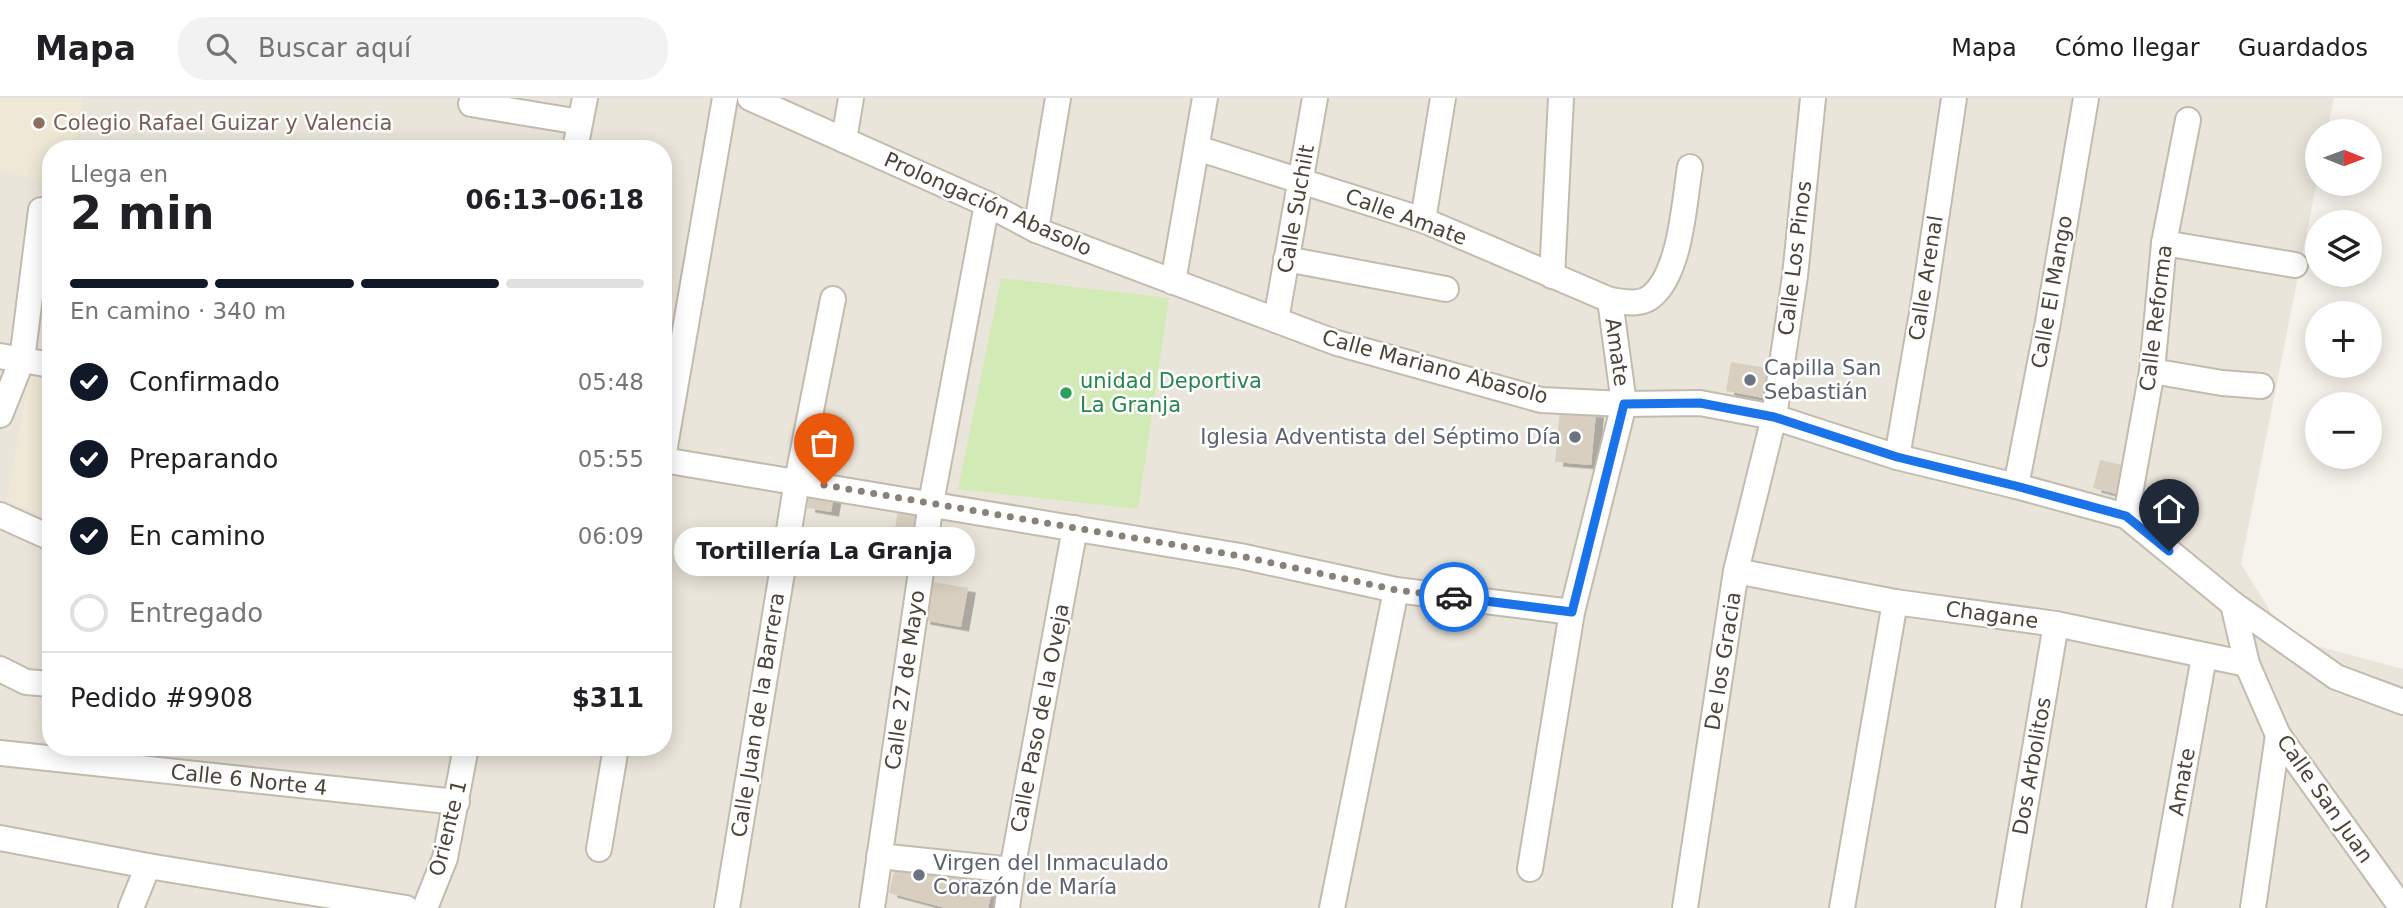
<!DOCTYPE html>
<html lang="es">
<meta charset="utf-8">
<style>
:root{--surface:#fff;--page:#f2f2f2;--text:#202124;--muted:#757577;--line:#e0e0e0;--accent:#111827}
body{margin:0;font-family:"DejaVu Sans",sans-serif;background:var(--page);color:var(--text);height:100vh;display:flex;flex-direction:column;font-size:26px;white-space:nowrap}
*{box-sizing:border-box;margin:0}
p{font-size:23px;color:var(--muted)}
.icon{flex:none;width:38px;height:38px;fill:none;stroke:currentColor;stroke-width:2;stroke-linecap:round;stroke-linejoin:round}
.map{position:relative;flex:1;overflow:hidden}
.drawer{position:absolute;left:42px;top:42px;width:630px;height:616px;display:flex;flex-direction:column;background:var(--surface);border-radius:28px;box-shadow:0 4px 18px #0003}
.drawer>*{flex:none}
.needle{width:46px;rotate:91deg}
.controls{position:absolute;left:2305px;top:21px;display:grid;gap:14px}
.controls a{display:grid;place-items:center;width:77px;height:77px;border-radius:50%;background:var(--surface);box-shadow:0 4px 18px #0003;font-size:35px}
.pin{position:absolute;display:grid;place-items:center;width:60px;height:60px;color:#fff;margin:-72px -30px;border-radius:50% 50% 50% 0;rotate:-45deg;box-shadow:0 0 7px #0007}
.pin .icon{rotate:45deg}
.courier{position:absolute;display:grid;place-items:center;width:70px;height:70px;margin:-35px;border:5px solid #1a73e8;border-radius:50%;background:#fff;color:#222;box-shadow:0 2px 9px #0007}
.bubble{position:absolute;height:49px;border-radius:24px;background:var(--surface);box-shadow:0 4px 18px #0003;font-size:23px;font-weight:700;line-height:49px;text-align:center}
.headline em{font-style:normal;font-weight:700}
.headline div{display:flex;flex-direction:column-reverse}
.headline{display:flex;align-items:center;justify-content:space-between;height:119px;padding:0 28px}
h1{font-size:46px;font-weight:700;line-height:52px}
.bar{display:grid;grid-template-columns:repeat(4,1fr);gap:10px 7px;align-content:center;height:84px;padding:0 28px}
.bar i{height:9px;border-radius:5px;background:var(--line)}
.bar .on{background:var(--accent)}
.bar p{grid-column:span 4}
.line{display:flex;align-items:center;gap:18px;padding:0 28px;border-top:2px solid var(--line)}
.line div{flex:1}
ol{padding:0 28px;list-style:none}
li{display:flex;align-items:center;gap:21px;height:77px}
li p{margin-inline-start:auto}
li .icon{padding:7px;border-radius:50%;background:var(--accent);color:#fff;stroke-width:4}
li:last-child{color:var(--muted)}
li i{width:38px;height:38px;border:4px solid var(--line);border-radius:50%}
header{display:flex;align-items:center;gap:42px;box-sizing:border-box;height:98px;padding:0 35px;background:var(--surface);border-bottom:2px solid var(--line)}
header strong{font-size:33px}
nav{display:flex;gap:38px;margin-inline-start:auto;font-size:24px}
.search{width:490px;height:63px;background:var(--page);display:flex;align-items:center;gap:18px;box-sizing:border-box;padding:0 24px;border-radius:28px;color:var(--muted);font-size:26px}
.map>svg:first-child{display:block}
.residential{fill:#eae5da;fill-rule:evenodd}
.education{fill:#efe8d6}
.green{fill:#d2eab5}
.building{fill:#d8cfc1;filter:url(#shadow)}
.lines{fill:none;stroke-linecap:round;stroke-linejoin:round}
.minor-casing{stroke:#c2bbae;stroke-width:28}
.minor{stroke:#fff;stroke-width:24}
.done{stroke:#878178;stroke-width:7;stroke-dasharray:0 12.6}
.route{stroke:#1a73e8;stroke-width:9}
.education-dot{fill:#8d6e63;stroke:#fff;stroke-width:2.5}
.worship-dot{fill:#6b7280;stroke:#fff;stroke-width:2.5}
.leisure-dot{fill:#2e9e5b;stroke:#fff;stroke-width:2.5}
.labels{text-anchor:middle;stroke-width:5;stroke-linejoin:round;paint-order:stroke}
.education-label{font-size:21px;fill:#785e54;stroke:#fff;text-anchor:start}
.street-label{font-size:21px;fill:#4b4439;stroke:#fff}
.worship-label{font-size:21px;fill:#5b616d;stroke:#fff;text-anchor:start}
.leisure-label{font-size:21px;fill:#27864d;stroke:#fff;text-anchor:start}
</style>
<header>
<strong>Mapa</strong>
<div class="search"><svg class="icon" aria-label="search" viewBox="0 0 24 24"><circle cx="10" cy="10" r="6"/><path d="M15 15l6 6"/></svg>Buscar aquí</div>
<nav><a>Mapa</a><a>Cómo llegar</a><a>Guardados</a></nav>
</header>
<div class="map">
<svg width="2403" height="810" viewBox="0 0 2403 810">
<defs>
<filter id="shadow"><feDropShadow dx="8" dy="4.5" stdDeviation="0" flood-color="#0004"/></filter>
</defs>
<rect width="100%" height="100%" fill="#f6f3ec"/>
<path class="residential" d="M 0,0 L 2334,0 L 2327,33 L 2317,33 L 2317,83 L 2241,466 L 2287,540 L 2403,571 L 2403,810 L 0,810 ZM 51,51 L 663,51 L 663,649 L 51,649 Z"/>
<g class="education">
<polygon points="0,0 83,0 75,51 51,51 51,87 0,72"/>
<polygon points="29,278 51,281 51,423 7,402"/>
</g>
<polygon class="green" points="1001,180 1169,200 1138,411 958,391"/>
<g class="building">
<polygon points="663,225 671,226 665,260 663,259"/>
<polygon points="1731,264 1774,271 1769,301 1726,293"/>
<polygon points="1560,312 1596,315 1591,367 1555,364"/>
<polygon points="2100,362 2123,367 2116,396 2093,390"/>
<polygon points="809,394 834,397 831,414 807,410"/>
<polygon points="898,410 919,413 915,441 894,438"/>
<polygon points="928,483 968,490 961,529 922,522"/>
<polygon points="896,765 993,789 988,810 945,810 889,795"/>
</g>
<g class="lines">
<defs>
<g id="minor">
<polyline points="750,0 987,106 1036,132 1337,245 1541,302 1624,306 1700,305 1774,319 1897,359 2016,388 2126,418 2233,506 2336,579 2403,604"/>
<polyline points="471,6 580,24"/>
<polyline points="844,42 851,0"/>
<path d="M 1197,50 L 1423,122 L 1610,202 C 1624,204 1640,208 1652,198 C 1681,173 1684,105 1690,69"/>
<polyline points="575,51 585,0"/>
<polyline points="1423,122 1443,0"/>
<polyline points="1036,132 1058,0"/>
<polyline points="2164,145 2295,167"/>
<polyline points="1286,161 1446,191"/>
<polyline points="1552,178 1561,0"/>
<polyline points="1173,184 1205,0"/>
<polyline points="1276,222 1315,0"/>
<polyline points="0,258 51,267"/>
<polyline points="2152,273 2222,285 2261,288"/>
<polyline points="0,317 22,262 41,112 51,113"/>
<polyline points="1897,359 1923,209 1954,0"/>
<polyline points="663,360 725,0"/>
<polyline points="663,362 1240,458 1396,492 1572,514"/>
<polyline points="2016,388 2048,224 2086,0"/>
<polyline points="0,417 51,440"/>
<polyline points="2126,418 2152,273 2164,145 2188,22"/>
<polyline points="1736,473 1895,504 2056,526 2247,566"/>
<polyline points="2233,506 2247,566 2278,637 2402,810"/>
<polyline points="0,571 26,584 51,586"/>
<polyline points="0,655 457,704"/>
<polyline points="0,740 148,768 406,810"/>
<polyline points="599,751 616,649"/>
<polyline points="879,758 1012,772"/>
<polyline points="1530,771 1572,514 1624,306 1610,202"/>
<polyline points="131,810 148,768"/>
<polyline points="425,810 445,760 466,649"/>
<polyline points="727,810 797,383 833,201"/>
<polyline points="872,810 931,405 987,106"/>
<polyline points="1007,810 1012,772 1075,430"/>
<polyline points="1332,810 1396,492"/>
<polyline points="1685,810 1736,473 1774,319 1795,178 1813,0"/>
<polyline points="1842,810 1895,504"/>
<polyline points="2008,810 2056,526"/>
<polyline points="2159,810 2204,559"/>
<polyline points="2253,810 2278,637"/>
</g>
</defs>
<use href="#minor" class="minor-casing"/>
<use href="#minor" class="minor"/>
</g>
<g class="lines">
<polyline class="done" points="824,387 1240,458 1396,492 1454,499"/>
<polyline class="route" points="1454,499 1572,514 1624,306 1700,305 1774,319 1897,359 2016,388 2126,418 2169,453"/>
</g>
<circle class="education-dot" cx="39" cy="25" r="7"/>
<g class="worship-dot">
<circle cx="1750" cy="282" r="7"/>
<circle cx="1575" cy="339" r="7"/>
<circle cx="919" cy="777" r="7"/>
</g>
<circle class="leisure-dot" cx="1066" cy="295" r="7"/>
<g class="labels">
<g class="education-label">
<text x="53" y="32">Colegio Rafael Guizar y Valencia</text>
</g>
<g class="street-label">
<text transform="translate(988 106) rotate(24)" y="7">Prolongación Abasolo</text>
<text transform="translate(1296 111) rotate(-80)" y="7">Calle Suchilt</text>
<text transform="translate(1406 119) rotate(20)" y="7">Calle Amate</text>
<text transform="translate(1795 160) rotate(-83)" y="7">Calle Los Pinos</text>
<text transform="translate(1926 180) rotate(-81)" y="7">Calle Arenal</text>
<text transform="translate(2052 194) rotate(-80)" y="7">Calle El Mango</text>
<text transform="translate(2156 220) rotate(-83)" y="7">Calle Reforma</text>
<text transform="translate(1617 254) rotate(82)" y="7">Amate</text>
<text transform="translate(1435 269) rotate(15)" y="7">Calle Mariano Abasolo</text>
<text transform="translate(1992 517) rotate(8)" y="7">Chagane</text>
<text transform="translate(1723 563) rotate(-81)" y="7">De los Gracia</text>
<text transform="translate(905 582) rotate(-82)" y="7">Calle 27 de Mayo</text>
<text transform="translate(758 617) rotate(-81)" y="7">Calle Juan de la Barrera</text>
<text transform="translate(1040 620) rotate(-79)" y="7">Calle Paso de la Oveja</text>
<text transform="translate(2032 668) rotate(-80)" y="7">Dos Arbolitos</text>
<text transform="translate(249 682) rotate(6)" y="7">Calle 6 Norte 4</text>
<text transform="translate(2182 684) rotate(-80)" y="7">Amate</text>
<text transform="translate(2325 701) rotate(55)" y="7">Calle San Juan</text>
<text transform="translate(448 730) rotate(-76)" y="7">Oriente 1</text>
</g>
<g class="worship-label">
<text x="1764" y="277">Capilla San<tspan x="1764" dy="24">Sebastián</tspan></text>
<text x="1561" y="346" text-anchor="end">Iglesia Adventista del Séptimo Día</text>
<text x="933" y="772">Virgen del Inmaculado<tspan x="933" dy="24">Corazón de María</tspan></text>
</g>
<g class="leisure-label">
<text x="1080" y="290">unidad Deportiva<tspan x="1080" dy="24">La Granja</tspan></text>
</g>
</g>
</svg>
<div class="controls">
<a><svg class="needle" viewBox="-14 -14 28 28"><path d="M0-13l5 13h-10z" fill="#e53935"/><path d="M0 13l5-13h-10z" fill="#757577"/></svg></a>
<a><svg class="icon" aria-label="layers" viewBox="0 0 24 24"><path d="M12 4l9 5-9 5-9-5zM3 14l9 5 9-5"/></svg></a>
<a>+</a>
<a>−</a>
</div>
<div class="pin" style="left:824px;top:387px;background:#ea580c"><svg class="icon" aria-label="bag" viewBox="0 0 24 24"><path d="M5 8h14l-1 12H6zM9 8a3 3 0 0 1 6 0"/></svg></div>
<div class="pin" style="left:2169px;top:453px;background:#1f2937"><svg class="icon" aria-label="home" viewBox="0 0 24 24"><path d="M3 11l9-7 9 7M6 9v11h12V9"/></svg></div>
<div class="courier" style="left:1454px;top:499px"><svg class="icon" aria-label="car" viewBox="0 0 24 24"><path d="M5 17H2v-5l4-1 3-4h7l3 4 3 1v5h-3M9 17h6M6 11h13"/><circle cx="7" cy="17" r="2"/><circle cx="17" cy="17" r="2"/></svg></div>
<div class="bubble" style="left:674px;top:429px;width:301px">Tortillería La Granja</div>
<section class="drawer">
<div class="headline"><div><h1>2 min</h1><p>Llega en</p></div><em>06:13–06:18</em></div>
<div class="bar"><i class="on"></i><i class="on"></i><i class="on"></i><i></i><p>En camino · 340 m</p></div>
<ol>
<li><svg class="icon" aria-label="check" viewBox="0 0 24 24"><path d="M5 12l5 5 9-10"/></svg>Confirmado<p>05:48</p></li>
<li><svg class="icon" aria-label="check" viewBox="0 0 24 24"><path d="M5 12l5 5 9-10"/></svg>Preparando<p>05:55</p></li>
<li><svg class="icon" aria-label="check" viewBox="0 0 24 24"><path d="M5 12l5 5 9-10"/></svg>En camino<p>06:09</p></li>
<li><i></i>Entregado</li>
</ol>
<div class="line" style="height:91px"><div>Pedido #9908</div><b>$311</b></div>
</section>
</div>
